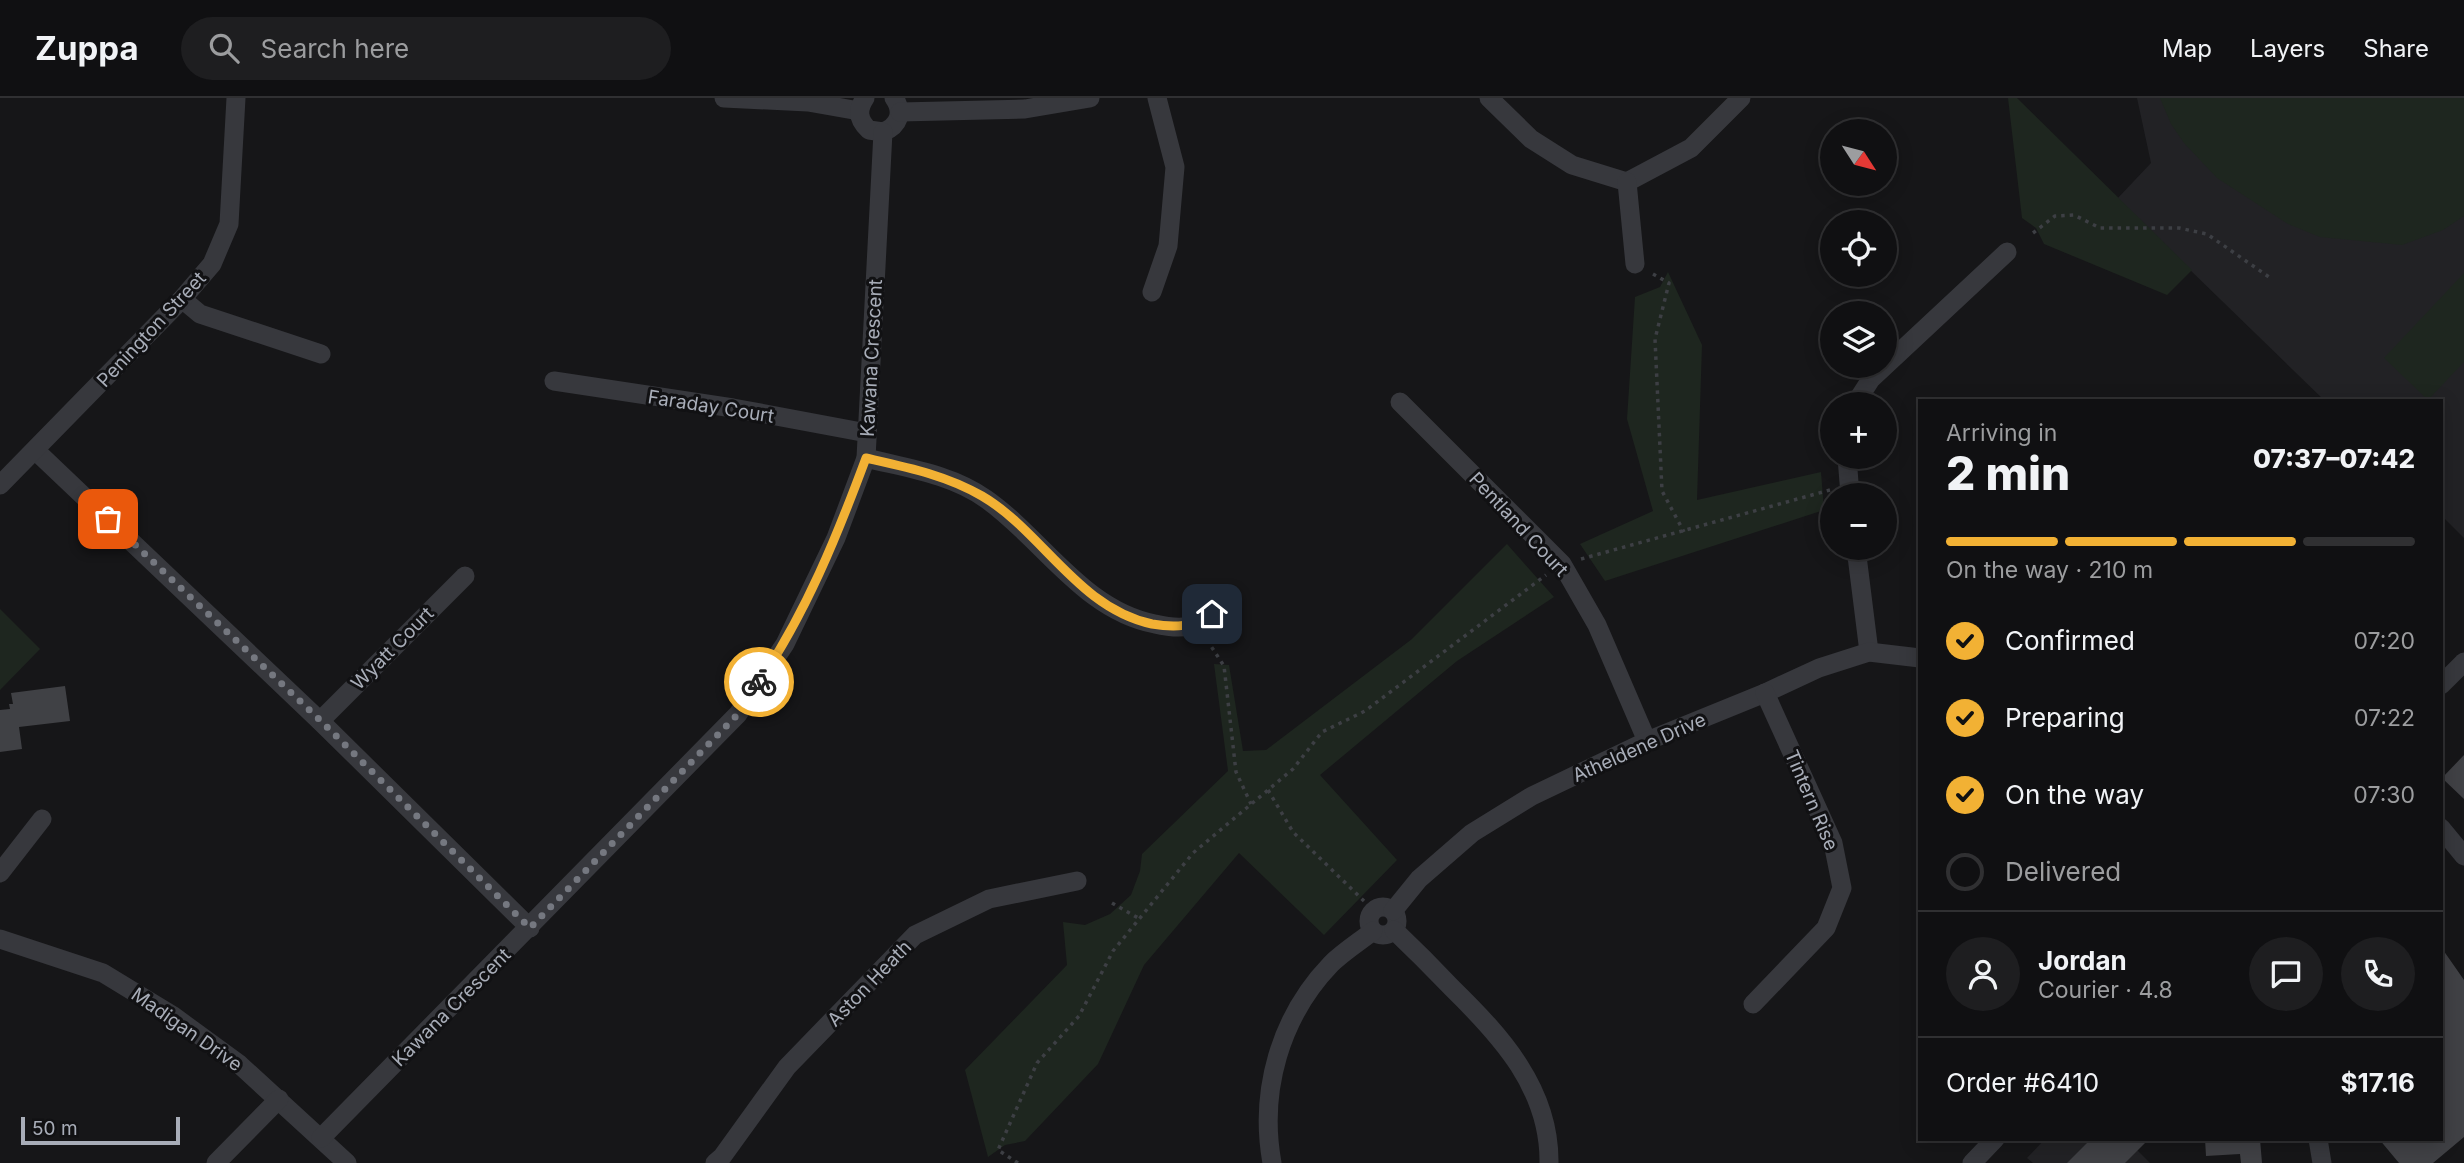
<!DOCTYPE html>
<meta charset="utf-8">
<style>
:root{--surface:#101012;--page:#1e1e20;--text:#f1f3f6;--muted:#9c9d9f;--line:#303032;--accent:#f2b134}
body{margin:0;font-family:Inter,sans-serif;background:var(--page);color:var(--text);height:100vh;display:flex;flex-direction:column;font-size:26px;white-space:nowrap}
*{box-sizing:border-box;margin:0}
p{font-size:23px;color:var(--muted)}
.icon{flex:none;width:38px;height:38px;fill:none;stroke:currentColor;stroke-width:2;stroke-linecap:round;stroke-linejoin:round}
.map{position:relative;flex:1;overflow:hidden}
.sheet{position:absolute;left:1918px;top:301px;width:525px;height:742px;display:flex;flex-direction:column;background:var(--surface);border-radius:0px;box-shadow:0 4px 18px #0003,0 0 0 2px var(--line)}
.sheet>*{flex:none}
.needle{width:46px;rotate:126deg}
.tools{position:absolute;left:1820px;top:21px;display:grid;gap:14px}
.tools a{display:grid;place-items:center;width:77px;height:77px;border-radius:50%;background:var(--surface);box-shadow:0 4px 18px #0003,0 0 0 2px var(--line);font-size:35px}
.scale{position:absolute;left:21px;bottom:18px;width:159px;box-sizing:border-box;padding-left:7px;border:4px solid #a8adb8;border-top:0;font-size:19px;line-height:24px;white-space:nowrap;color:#a8adb8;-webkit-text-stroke:5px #111113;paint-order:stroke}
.pin{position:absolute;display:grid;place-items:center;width:60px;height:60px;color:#fff;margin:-30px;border-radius:14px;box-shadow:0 4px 10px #0006}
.courier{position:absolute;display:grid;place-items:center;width:70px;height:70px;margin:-35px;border:5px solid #f2b134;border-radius:50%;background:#fff;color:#222;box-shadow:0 2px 9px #0007}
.headline em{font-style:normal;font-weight:800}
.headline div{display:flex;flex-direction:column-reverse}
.headline{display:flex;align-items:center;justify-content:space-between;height:119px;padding:0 28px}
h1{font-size:46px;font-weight:800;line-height:52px}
.bar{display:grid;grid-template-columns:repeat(4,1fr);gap:10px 7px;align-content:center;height:84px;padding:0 28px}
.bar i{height:9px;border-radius:5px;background:var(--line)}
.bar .current{background:var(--accent)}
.bar p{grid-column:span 4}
.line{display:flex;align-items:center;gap:18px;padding:0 28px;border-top:2px solid var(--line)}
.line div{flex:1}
.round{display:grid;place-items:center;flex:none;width:74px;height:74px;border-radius:37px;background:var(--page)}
ol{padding:0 28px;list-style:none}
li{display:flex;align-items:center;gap:21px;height:77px}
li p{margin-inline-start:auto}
li .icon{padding:7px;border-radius:50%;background:var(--accent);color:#111;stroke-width:4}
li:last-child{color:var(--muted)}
li i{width:38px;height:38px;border:4px solid var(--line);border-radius:50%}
header{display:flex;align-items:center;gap:42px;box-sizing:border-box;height:98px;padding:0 35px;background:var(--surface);border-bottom:2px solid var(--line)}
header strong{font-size:33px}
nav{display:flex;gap:38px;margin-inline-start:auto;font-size:24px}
.search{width:490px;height:63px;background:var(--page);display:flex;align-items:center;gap:18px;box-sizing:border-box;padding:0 24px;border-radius:38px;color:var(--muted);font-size:26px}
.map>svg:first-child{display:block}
.built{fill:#222225}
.green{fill:#1e261f}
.building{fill:#404145}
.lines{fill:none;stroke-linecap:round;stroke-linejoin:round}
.path{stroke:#3d3f44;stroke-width:3.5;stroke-dasharray:3.5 5;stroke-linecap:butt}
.street{stroke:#37383d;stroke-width:19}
.done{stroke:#757880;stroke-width:7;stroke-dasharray:0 12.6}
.route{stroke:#f2b134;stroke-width:9}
.labels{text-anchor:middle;stroke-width:6;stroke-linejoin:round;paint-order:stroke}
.street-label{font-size:19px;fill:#a8adb8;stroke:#111113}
</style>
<header>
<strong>Zuppa</strong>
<div class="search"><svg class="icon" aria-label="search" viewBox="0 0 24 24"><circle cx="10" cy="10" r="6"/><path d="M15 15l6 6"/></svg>Search here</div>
<nav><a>Map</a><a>Layers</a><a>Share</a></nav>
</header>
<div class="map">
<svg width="2464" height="1065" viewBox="0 0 2464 1065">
<rect width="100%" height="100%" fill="#161618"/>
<g class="built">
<polygon points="2137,0 2464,0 2464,440 2441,417 2441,303 2325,303 2117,101 2151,65"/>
<polygon points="2045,1041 2126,1041 2150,1065 2033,1065 2027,1060"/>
</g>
<g class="green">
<polygon points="2008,0 2017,0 2192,172 2167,197 2044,146 2036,130 2022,120"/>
<polygon points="2160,0 2464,0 2464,118 2443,132 2402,147 2320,139 2288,126 2217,80 2184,45 2171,26"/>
<polygon points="1668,174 1702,247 1697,402 1821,374 1824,412 1605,483 1580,446 1653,413 1627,321 1635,199 1660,189"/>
<polygon points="2464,175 2464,264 2428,302 2384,260"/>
<polygon points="1507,446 1554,499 1457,563 1320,677 1397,762 1324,837 1239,755 1144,867 1098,966 1025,1043 1005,1047 988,1059 965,972 1067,867 1063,824 1085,827 1110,816 1131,797 1140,773 1142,756 1228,673 1214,566 1229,567 1243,653 1266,652 1412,541"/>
<polygon points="0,511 40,551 0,592"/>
</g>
<g class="building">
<polygon points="65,588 70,623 19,629 22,651 0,654 0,612 10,611 9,606 13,606 11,595"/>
<polygon points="2464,657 2464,701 2442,680"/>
<polygon points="2441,849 2464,882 2464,1039 2433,1065 2399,1065 2379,1041 2441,1041"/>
<polygon points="2091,1041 2149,1041 2125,1065 2067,1065"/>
<polygon points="2205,1041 2260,1041 2262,1065 2241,1065 2240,1056 2206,1058"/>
</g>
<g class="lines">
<g class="path">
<polyline points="2033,135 2055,118 2074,117 2100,130 2179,130 2207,136 2269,179"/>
<polyline points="1653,176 1669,185 1655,241 1662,393 1684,434"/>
<polyline points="1581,461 1830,392"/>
<polyline points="1207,542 1224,568 1236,674 1251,706"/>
<polyline points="1268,692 1293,734 1364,803"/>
<polyline points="1112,805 1140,821"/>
<polyline points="1018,1065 998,1052 1037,965 1079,918 1113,853 1193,755 1293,671 1322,634 1365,613 1546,477"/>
</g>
<g class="street">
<polyline points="724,0 808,4 859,13"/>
<path d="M 865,0 C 857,12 858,22 869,32 L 883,34 C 899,28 904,14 894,0"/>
<polyline points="1489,0 1531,41 1572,67 1627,84 1691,50 1741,0"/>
<polyline points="900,14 1025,11 1090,0"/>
<polyline points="1627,84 1635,166"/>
<polyline points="1152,194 1168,148 1175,69 1157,0"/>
<polyline points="182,201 200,216 321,256"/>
<polyline points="554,283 733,310 867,335"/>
<polyline points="1400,304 1562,466 1597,527 1647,643"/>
<polyline points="1855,306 1871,281 2007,154"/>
<polyline points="36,353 320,623 530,830"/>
<polyline points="1847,359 1850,397"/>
<path d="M 866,360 C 906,370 951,376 986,401 C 1043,441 1083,512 1155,526 C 1168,529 1185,531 1197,526 C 1208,521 1219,512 1228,505"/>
<polyline points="0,387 182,201 212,166 229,126 236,0"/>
<polyline points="1856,450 1869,554"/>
<polyline points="2441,587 2464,564"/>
<polyline points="320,623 465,478"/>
<polyline points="2441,730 2464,758"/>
<polyline points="0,775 42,721"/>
<circle cx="1383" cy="823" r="14"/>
<polyline points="1393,813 1419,781 1472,735 1532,698 1647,643 1765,595 1819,570 1869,554 1920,560"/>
<path d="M 1394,832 C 1414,851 1433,870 1452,890 C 1501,938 1550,991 1549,1065"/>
<polyline points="0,841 103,875 172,917 239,966 347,1065"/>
<polyline points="1753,906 1826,830 1842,790 1833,745 1765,595"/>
<polyline points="321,1040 738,616 785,546 836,440 866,360 883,34"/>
<polyline points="2318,1041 2322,1065"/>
<polyline points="216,1065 279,1001"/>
<polyline points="715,1065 722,1059 787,969 915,837 989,801 1077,783"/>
<path d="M 1272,1065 C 1259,993 1280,919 1331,866 C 1343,854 1359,844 1373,833"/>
<polyline points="1972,1065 1995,1041"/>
</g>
</g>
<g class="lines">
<polyline class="done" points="108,421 320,622 530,830 738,616 759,584"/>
<path class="route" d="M 759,584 C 806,515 837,438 866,360 C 906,369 946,377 982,398 C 1043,434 1078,510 1152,526 C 1175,530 1193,529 1212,516"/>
</g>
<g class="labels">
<g class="street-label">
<text transform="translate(151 231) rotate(-47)" y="7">Penington Street</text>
<text transform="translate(871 260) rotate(-87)" y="7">Kawana Crescent</text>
<text transform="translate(711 308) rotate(9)" y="7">Faraday Court</text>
<text transform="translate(1519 426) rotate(47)" y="7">Pentland Court</text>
<text transform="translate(392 550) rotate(-45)" y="7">Wyatt Court</text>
<text transform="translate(1639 649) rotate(-24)" y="7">Atheldene Drive</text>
<text transform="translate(1812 702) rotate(67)" y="7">Tintern Rise</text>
<text transform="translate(869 885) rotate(-46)" y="7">Aston Heath</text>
<text transform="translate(451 909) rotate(-45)" y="7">Kawana Crescent</text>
<text transform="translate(187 931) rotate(35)" y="7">Madigan Drive</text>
</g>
</g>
</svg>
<div class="tools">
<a><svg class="needle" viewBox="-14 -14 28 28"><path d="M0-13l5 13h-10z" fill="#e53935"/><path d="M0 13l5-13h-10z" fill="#9c9d9f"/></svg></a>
<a><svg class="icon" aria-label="locate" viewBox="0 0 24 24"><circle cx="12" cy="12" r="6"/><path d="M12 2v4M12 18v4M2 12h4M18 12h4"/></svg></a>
<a><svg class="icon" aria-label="layers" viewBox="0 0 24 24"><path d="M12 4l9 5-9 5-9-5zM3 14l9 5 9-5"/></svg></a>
<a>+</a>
<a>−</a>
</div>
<div class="scale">50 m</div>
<div class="pin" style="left:108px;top:421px;background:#ea580c"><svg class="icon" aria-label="bag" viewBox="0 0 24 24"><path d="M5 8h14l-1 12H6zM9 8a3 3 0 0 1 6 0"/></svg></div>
<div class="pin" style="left:1212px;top:516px;background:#1f2937"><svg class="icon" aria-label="home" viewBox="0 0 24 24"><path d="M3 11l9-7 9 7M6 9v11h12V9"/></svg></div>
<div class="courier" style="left:759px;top:584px"><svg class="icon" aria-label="bike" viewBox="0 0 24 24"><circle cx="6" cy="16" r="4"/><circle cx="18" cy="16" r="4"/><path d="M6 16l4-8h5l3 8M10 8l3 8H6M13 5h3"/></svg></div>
<section class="sheet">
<div class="headline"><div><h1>2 min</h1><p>Arriving in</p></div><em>07:37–07:42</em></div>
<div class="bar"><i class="current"></i><i class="current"></i><i class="current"></i><i></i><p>On the way · 210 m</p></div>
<ol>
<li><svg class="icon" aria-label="check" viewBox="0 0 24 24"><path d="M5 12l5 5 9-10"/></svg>Confirmed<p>07:20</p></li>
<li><svg class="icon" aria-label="check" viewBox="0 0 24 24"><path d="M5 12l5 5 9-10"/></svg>Preparing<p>07:22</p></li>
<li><svg class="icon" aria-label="check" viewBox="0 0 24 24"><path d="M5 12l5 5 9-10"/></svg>On the way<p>07:30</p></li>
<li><i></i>Delivered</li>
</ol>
<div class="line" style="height:126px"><a class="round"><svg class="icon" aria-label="person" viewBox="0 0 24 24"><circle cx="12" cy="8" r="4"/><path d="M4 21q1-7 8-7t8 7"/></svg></a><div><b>Jordan</b><p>Courier · 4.8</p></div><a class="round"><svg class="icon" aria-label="chat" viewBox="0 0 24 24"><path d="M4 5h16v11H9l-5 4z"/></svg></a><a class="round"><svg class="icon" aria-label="phone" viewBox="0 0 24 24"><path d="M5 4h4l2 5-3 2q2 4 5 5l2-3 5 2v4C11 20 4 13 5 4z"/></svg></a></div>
<div class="line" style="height:91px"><div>Order #6410</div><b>$17.16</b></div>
</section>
</div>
